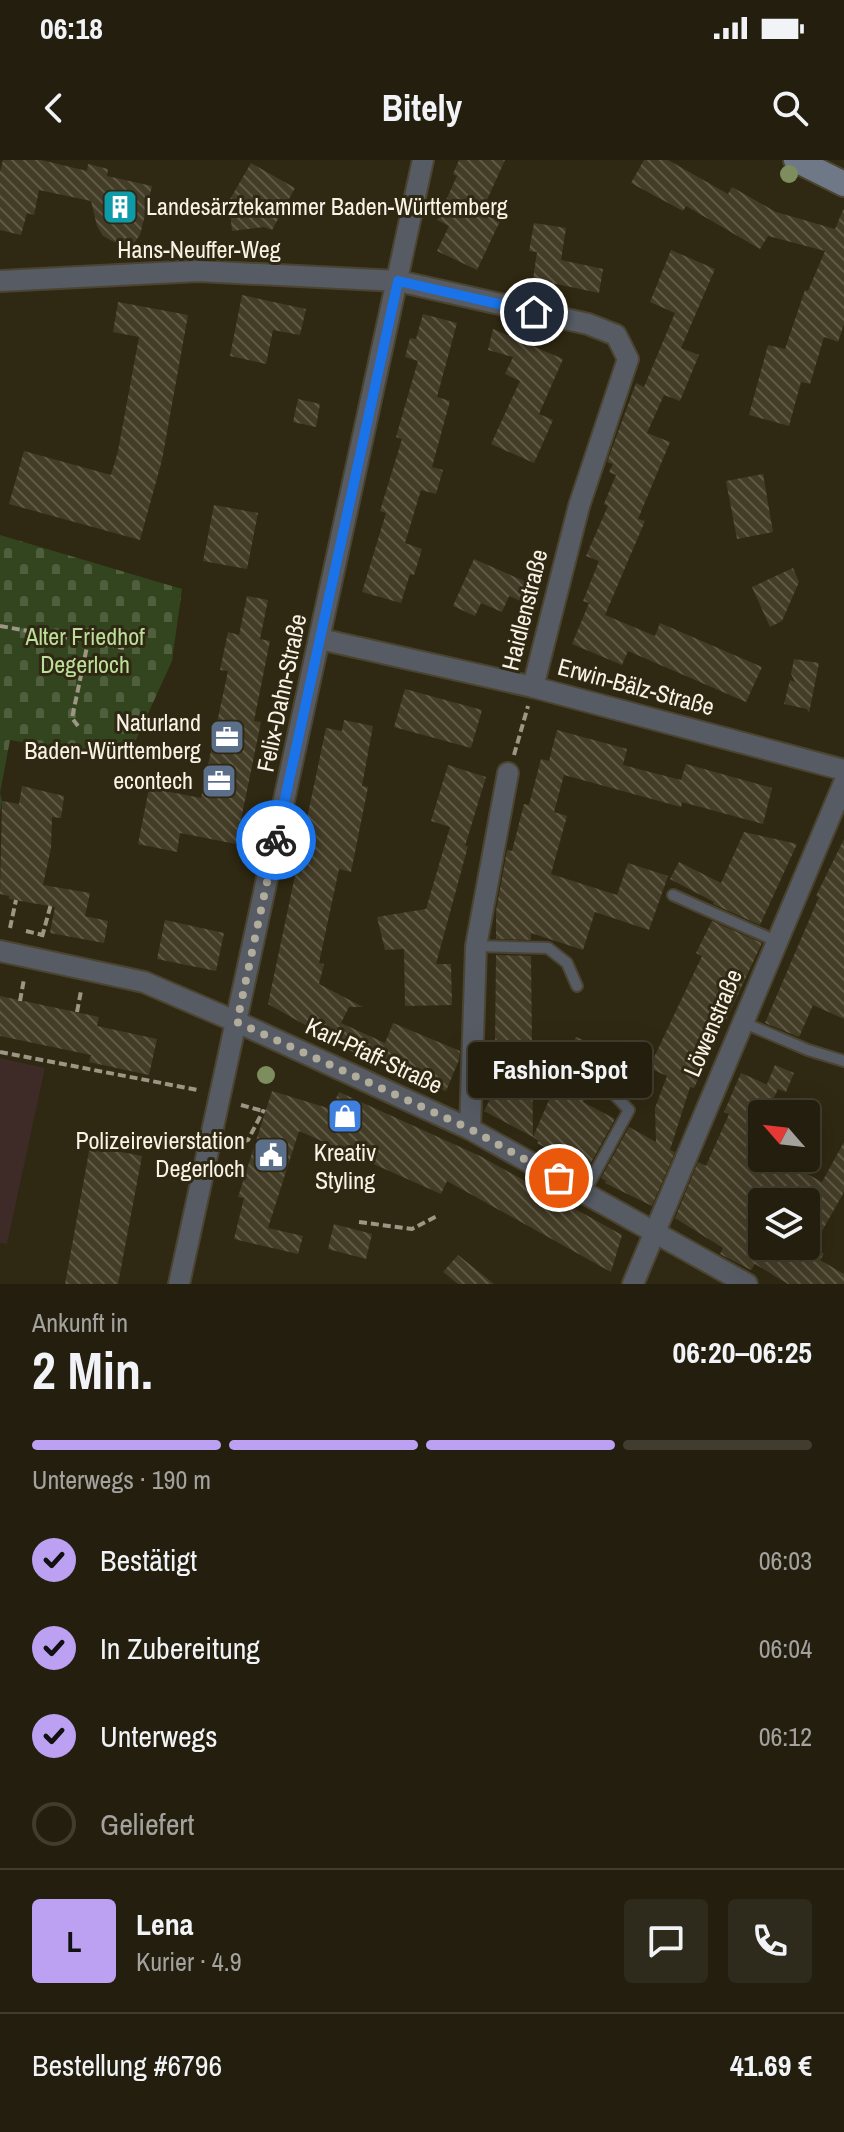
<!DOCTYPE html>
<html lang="de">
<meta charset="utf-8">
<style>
:root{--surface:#231e0e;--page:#2f2b1c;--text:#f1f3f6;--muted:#a3a29e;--line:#403c2e;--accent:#bca0f2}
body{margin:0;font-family:"Archivo Narrow",sans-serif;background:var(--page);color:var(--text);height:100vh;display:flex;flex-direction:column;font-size:30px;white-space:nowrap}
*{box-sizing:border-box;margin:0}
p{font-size:26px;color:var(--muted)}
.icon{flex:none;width:44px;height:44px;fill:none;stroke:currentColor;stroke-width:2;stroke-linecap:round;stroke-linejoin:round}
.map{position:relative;height:1124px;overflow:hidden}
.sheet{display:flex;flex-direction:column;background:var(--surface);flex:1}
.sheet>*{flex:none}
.needle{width:52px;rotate:298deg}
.tools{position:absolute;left:748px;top:940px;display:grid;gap:16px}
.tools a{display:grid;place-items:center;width:72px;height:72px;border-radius:8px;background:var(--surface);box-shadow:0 8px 32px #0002,0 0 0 2px var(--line);font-size:40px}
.pin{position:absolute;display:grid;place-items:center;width:68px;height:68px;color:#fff;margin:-34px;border:4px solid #fff;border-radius:50%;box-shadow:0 2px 8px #0007}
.courier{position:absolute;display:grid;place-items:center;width:80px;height:80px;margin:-40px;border:6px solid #1a73e8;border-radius:50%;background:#fff;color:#222;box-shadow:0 2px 10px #0007}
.bubble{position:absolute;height:56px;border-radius:8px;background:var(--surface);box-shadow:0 8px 32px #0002,0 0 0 2px var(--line);font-size:26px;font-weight:800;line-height:56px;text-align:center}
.summary em{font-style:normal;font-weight:800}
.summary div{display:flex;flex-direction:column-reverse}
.summary{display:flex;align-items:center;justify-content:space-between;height:136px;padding:0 32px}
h1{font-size:52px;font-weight:800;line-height:60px}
.bar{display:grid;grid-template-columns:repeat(4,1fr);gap:12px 8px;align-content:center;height:96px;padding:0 32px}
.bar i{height:10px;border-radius:6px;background:var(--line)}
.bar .selected{background:var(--accent)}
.bar p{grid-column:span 4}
.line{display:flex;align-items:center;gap:20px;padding:0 32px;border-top:2px solid var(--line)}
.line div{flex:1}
.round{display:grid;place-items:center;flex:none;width:84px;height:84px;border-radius:8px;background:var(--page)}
ol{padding:0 32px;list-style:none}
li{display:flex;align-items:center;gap:24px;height:88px}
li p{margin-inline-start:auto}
li .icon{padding:8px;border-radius:50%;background:var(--accent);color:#111;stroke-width:4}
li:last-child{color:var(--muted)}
li i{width:44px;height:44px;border:4px solid var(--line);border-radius:50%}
.status{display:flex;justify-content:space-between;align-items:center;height:56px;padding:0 40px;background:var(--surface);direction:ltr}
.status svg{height:22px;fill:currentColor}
header{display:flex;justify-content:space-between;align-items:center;height:104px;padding:0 32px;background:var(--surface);font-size:36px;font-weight:800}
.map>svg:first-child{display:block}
.education{fill:#3e2a27}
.cemetery{fill:url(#cemetery-stones)}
.building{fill:url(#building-back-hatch);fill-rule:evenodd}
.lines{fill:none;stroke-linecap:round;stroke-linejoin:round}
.lane-casing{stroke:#4b4430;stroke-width:14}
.street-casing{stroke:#4b4430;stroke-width:24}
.secondary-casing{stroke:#4b4430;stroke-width:28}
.path{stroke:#9c9685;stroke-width:4;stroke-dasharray:8 4;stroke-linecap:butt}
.lane{stroke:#565b64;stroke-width:10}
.street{stroke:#565b64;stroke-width:20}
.secondary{stroke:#6f7886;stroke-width:24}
.tree{fill:#7d8d5d}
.done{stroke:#b2ac9c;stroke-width:8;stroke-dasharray:0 14.4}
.route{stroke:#1a73e8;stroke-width:10}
.labels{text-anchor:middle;stroke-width:6;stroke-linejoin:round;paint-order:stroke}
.poi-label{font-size:24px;fill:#f8f3e6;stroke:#2f2812;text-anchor:end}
.street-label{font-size:24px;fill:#f8f3e6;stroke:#2f2812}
.park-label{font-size:24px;fill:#bcdf9b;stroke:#2f2812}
</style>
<div class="status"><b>06:18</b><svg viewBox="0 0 49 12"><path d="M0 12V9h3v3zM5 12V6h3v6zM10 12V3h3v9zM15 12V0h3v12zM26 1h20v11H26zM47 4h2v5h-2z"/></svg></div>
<header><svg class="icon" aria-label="back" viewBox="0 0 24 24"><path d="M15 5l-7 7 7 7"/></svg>Bitely<svg class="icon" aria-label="search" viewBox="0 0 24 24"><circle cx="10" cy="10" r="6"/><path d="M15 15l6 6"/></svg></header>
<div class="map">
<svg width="844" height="1124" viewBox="0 0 844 1124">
<defs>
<pattern id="cemetery-stones" width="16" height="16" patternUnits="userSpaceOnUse" patternTransform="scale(2)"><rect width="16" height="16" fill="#32451e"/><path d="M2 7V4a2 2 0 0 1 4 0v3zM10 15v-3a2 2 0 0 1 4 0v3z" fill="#50603f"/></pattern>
<pattern id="building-back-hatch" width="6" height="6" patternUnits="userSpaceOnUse" patternTransform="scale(2)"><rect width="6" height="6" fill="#433c26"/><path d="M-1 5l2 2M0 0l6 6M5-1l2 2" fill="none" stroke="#5f5946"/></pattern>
</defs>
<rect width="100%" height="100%" fill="#2f2812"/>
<polygon class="education" points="0,898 45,908 7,1084 0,1083"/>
<polygon class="cemetery" points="0,375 182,429 172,501 136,580 71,591 10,580 0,633 2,641 0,653"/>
<g class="building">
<polygon points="3,0 41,0 87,11 88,4 108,9 107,16 152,26 140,75 134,83 125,86 114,82 103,76 97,66 91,41 39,30 34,55 27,53 21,75 0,70 0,12"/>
<polygon points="459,0 505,0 481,53 500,61 477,110 437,91 449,66 437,60 457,16 453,14"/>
<polygon points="644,0 668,0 728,34 732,27 776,52 835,69 844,48 844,164 838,182 824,177 810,224 801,222 789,266 749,255 768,185 785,189 805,130 808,131 825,91 768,76 760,89 686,46 683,51 631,23"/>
<polygon points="251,3 295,28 272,70 264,67 232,71 229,41"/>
<polygon points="534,63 566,68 561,100 603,109 599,133 533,119 537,92 529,91"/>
<polygon points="671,90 715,109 681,188 699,195 680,241 664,235 647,273 670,282 638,359 645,361 605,455 655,476 660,463 762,507 746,542 628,491 622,505 572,484 589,443 583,441 599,401 586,396 608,346 604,344 616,315 609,312 613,304 607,302 636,223 644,227 675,153 650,142"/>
<polygon points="242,135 306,149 300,175 273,170 266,204 230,196"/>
<polygon points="118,142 188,155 162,300 140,380 9,344 24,291 111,315 118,291 139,177 113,172"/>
<polygon points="423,154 457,163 437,237 450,241 432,307 443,310 436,334 421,330 405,383 422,389 414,415 410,414 401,443 362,432 386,353 380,351 402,279 396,277 418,201 405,197 410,178 416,179"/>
<polygon points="493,169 563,199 539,254 553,260 534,303 491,284 520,221 505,214 513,197 488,190"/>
<polygon points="298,239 320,244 316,267 293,262"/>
<polygon points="763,314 773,372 737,379 726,321"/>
<polygon points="214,345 258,353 247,409 203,401"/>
<polygon points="474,399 538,427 530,445 509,436 502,452 481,443 475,456 453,446"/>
<polygon points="793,408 799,422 782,461 770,467 752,427"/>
<polygon points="247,436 268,440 260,479 270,481 254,561 261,562 236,684 180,673 177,692 138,684 149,628 201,638 228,511 220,510 228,472 239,475"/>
<polygon points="794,499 819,503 809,553 807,549 784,544 790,520 795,522 791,514"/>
<polygon points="405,529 482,550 471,588 394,567"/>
<polygon points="344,560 373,566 362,626 368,627 351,712 339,709 319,803 324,804 319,824 363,847 349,847 341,863 385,883 393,863 460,891 459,900 446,931 358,895 268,844 326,568 342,571"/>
<polygon points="557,570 627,589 623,605 681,620 686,604 772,628 763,664 682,642 681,647 564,615 554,652 567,656 551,714 617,735 628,703 668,716 649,770 595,752 583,790 531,773 531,780 496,779 496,751 507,690 512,691 524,644 529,645 541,599 549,601"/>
<polygon points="448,605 486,617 465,686 468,686 436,804 451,804 452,845 405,846 404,789 385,790 377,757 426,749 450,667 431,661"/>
<polygon points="22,626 64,636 61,658 52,657 51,688 43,725 90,733 85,756 108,761 104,783 50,773 55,747 9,739 9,736 0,734 2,641 19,644"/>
<polygon points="744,672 797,684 760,765 713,744 714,742 670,719 679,702 721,723"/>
<polygon points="844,679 844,859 813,845 799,877 765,863 819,737 816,736"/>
<polygon points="165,760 224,773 216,811 157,799"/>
<polygon points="712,761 762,783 694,928 690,927 670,990 675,992 652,1046 605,1023 606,1021 601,1018 629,967 656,982 655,948 667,916 649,908 702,796 696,793"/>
<polygon points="496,795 531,796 533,977 484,951 517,886 495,886"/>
<polygon points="0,836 99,857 97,866 157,879 149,915 89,902 91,895 0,876"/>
<polygon points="576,877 599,887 591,904 586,909 586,915 579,930 587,935 583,942 615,959 587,1010 537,983 539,981 533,977"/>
<path d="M 775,905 L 794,913 L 786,932 L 778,929 L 766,954 L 762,954 L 762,964 L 757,976 L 761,978 L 752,998 L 778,998 L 822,1022 L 844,982 L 844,1032 L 813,1087 L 824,1094 L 820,1100 L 844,1114 L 844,1124 L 788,1124 L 755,1104 L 751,1110 L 720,1094 L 723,1088 L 675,1058 L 698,1002 L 706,1006 L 729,954 L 724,952 L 741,913 L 770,926 L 767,924 ZM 762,1042 L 806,1042 L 806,1086 L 762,1086 Z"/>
<polygon points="272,931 331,949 339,932 480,996 622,1075 611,1112 447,1021 441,1034 299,971 268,1068 303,1076 298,1094 234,1079 244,1038 238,1037"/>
<polygon points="90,986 142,996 118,1124 65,1124"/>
<polygon points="334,1064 372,1074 366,1099 328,1089"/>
<polygon points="458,1095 494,1124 458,1124 443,1112"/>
</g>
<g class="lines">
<defs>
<g id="lane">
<polyline points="673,735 776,781"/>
<polyline points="476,786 548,788 567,803 577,826"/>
<polyline points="742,862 808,890 844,901"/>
<polyline points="584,1033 629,950 593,912"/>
</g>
<g id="street">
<polyline points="0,121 198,111 398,121 588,164 616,175 628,199 579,346 533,527"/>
<polyline points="320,479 533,527 844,610"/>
<polyline points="0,791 144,822 237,862 470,969 747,1124"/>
<polyline points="470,969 476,786 508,613"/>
<polyline points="179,1124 423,0"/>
<polyline points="633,1124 844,623"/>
</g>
<polyline id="secondary" points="796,0 844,24"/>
</defs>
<use href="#lane" class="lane-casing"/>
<use href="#street" class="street-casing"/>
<use href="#secondary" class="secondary-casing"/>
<g class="path">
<polyline points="0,466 124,488"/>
<polyline points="78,566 72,558 88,482"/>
<polyline points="514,595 528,546"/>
<polyline points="10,768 16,740"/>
<polyline points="26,771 43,775"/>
<polyline points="42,777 51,744"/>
<polyline points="20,841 24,819"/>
<polyline points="77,852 81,831"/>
<polyline points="0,892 198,930"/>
<polyline points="241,945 263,951"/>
<polyline points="232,983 236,985 248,980 263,951 265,952"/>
<polyline points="359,1062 412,1069 437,1056"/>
</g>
<use href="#lane" class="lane"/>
<use href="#street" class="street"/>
<use href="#secondary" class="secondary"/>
</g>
<g class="tree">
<circle cx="789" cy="14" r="9"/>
<circle cx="266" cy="915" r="9"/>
</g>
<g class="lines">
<polyline class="done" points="276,680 237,862 470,969 559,1018"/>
<polyline class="route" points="276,680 398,121 534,152"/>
</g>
<defs>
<symbol id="building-square" viewBox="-11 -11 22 22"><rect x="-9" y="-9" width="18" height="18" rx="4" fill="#0f9aa8" stroke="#2f2812"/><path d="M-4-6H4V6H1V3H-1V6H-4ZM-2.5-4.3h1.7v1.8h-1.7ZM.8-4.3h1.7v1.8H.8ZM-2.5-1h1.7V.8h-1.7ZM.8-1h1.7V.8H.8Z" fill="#fff"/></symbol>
<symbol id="office-square" viewBox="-11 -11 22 22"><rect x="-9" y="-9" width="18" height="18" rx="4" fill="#5c6f8a" stroke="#2f2812"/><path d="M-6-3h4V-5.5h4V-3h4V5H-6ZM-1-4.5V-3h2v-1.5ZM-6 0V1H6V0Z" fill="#fff"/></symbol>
<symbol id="shop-square" viewBox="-11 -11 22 22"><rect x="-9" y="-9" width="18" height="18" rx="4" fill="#3f7fe0" stroke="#2f2812"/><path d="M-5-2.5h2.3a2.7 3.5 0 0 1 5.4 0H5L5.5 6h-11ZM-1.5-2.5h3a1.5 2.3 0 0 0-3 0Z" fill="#fff"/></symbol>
<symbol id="civic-square" viewBox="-11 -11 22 22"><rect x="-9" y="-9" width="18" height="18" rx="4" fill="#5c6f8a" stroke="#2f2812"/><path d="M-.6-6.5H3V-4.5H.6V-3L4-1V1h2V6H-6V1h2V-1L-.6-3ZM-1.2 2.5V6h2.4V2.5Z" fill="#fff"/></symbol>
</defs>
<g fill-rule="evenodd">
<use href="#building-square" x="100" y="27" width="40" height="40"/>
<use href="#office-square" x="207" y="557" width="40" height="40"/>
<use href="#office-square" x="199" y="601" width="40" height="40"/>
<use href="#shop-square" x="325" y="936" width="40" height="40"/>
<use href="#civic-square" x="251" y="975" width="40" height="40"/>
</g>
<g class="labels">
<g class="poi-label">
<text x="146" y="55" text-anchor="start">Landesärztekammer Baden-Württemberg</text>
<text x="201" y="571">Naturland<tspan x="201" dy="28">Baden-Württemberg</tspan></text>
<text x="193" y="629">econtech</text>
<text x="245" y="989">Polizeirevierstation<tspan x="245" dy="28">Degerloch</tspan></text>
<text x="345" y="1001" text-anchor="middle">Kreativ<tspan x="345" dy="28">Styling</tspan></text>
</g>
<g class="street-label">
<text x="199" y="98">Hans-Neuffer-Weg</text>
<text transform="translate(525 450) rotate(-76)" y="8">Haidlenstraße</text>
<text transform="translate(636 527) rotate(15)" y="8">Erwin-Bälz-Straße</text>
<text transform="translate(282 533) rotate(-78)" y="8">Felix-Dahn-Straße</text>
<text transform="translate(713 863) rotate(-67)" y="8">Löwenstraße</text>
<text transform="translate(374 896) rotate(25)" y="8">Karl-Pfaff-Straße</text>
</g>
<g class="park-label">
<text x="85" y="485">Alter Friedhof<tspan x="85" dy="28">Degerloch</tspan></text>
</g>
</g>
</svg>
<div class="tools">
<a><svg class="needle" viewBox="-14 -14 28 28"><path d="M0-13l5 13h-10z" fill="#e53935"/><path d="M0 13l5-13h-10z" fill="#a3a29e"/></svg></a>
<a><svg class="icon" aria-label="layers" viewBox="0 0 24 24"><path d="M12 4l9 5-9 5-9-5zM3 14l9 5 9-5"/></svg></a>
</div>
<div class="pin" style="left:559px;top:1018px;background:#ea580c"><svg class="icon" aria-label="bag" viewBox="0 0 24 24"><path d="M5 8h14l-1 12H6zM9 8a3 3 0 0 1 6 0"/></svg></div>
<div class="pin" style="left:534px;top:152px;background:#1f2937"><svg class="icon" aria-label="home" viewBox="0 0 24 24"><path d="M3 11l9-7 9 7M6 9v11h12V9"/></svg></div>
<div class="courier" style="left:276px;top:680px"><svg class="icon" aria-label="bike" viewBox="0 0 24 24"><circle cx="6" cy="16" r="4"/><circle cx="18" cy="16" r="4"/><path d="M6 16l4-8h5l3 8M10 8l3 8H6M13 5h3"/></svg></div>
<div class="bubble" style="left:468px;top:882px;width:184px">Fashion-Spot</div>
</div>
<section class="sheet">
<div class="summary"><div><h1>2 Min.</h1><p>Ankunft in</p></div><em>06:20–06:25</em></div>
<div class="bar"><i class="selected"></i><i class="selected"></i><i class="selected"></i><i></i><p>Unterwegs · 190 m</p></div>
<ol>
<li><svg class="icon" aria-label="check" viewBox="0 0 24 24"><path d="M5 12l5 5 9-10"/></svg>Bestätigt<p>06:03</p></li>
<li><svg class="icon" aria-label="check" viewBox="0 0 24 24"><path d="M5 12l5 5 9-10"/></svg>In Zubereitung<p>06:04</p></li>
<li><svg class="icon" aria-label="check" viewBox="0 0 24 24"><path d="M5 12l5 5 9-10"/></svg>Unterwegs<p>06:12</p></li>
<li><i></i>Geliefert</li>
</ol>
<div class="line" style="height:144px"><b class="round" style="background:var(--accent);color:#111">L</b><div><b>Lena</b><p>Kurier · 4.9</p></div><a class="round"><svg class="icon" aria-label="chat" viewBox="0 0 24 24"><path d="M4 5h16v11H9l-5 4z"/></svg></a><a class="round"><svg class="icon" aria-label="phone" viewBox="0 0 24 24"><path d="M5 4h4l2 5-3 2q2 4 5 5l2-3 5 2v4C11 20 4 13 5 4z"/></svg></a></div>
<div class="line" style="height:104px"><div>Bestellung #6796</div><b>41.69 €</b></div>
</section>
